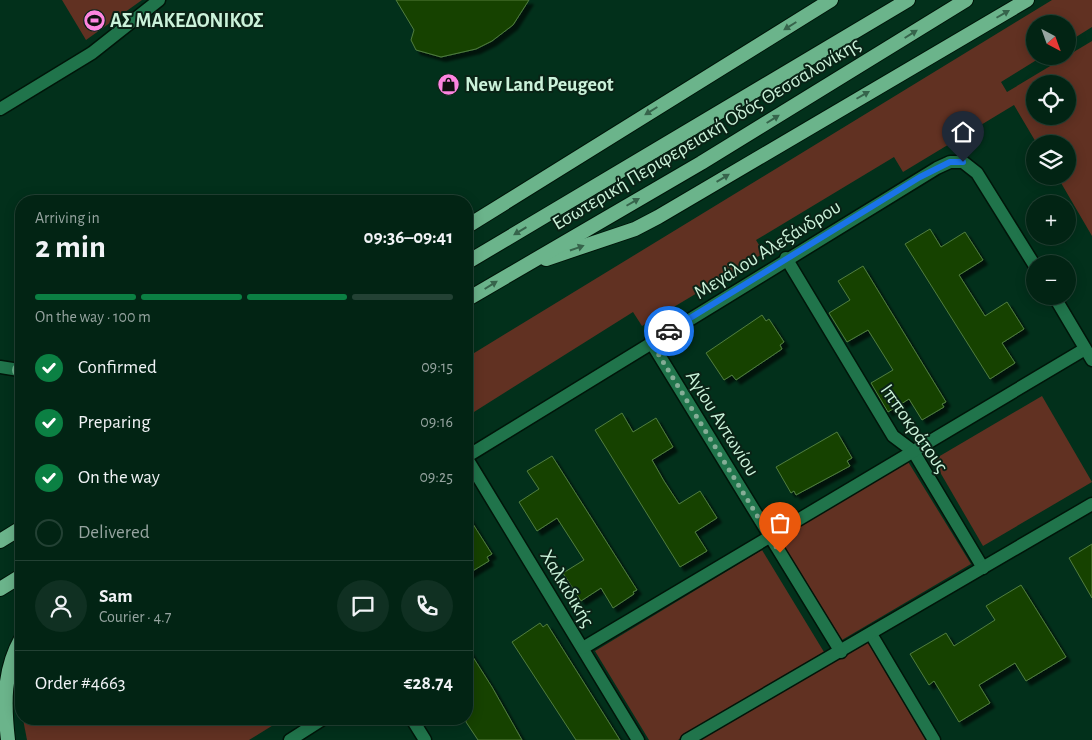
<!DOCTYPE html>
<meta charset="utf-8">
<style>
:root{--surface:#022414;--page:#103022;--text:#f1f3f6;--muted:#96a4a0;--line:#234134;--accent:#0b8043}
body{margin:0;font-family:"Alegreya Sans",sans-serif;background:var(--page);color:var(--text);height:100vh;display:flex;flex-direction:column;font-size:19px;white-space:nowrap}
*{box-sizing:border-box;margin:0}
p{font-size:16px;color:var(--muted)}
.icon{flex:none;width:28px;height:28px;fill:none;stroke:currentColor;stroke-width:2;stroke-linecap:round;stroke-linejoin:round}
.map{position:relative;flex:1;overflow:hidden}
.sheet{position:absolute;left:15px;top:195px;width:458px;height:530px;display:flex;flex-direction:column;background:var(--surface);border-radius:20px;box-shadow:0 2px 12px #0003,0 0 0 1px var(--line)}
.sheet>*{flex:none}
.needle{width:32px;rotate:139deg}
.buttons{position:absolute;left:1026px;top:15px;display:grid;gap:10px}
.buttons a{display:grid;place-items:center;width:50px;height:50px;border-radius:50%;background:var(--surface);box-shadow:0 2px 12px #0003,0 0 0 1px var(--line);font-size:25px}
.pin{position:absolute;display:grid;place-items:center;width:42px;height:42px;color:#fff;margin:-51px -21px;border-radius:50% 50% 50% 0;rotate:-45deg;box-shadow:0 0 5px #0007}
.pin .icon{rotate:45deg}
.courier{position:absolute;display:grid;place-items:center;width:50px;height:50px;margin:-25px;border:4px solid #1a73e8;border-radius:50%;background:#fff;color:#222;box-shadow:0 1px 6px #0007}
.headline em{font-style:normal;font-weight:700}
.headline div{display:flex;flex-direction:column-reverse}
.headline{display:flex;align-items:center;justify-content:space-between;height:85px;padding:0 20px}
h1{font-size:32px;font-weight:700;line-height:38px}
.bar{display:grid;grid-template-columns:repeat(4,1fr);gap:8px 5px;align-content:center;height:60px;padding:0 20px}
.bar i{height:6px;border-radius:4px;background:var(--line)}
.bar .active{background:var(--accent)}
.bar p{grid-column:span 4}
.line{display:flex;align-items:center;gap:12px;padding:0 20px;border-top:1px solid var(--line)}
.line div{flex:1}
.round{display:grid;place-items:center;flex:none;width:52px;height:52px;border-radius:26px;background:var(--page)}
ol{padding:0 20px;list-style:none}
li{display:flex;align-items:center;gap:15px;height:55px}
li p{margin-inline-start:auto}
li .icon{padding:5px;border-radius:50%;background:var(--accent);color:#fff;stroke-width:4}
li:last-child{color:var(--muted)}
li i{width:28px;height:28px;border:2px solid var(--line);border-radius:50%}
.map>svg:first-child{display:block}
.green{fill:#613122;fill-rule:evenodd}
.building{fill:#184300;stroke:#507d3f;filter:url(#shadow)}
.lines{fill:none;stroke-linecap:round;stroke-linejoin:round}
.minor-casing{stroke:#001509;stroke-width:15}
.tertiary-casing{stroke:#001509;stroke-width:15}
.trunk-casing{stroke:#001509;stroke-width:16}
.minor{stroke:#20744b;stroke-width:12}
.tertiary{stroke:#20744b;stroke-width:12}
.trunk{stroke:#6bb48b;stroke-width:14}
.oneway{fill:#36644b}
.done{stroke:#85ae97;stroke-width:5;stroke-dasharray:0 9}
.route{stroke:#1a73e8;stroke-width:6}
.labels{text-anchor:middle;stroke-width:4;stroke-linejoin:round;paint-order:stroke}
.poi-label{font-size:20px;font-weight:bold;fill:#cbf2da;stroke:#0a2316;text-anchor:start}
.street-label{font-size:20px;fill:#cbf2da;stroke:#0a2316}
</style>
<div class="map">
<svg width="1092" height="740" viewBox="0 0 1092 740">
<defs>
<filter id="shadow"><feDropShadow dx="4.5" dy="4.5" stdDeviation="1" flood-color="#0009"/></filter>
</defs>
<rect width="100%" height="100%" fill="#02301b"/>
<g class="green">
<polygon points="62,0 142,0 86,40"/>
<path d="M 1052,0 L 1092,0 L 1092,27 L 1068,42 L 1068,24 L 1035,24 L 1035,56 L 1043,56 L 1001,82 L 1007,92 L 1092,41 L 1092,236 L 1057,176 L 1068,176 L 1068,144 L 1037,144 L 1014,105 L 903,172 L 894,157 L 756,240 L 764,253 L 642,326 L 633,312 L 466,417 L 466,358 ZM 1035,84 L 1068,84 L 1068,116 L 1035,116 Z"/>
<polygon points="1042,396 1092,482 983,546 933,460"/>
<polygon points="907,460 971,564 842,640 779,538"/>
<polygon points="762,550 824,652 678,740 649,740 595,651"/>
<polygon points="871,634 934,740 687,740"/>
<polygon points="23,719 283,719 249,740 27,740"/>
</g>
<g class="building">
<polygon points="396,0 529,0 513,25 492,41 476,49 441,57 416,50 411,40 414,30"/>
<polygon points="930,229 941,247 965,232 983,260 959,275 985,316 1007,302 1024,329 1002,343 1015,363 990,379 905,244"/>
<polygon points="863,266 946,402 942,404 944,407 922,420 909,399 888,412 871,383 893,370 868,330 847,342 829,313 850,300 838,281"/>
<polygon points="762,315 766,321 769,319 784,342 780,345 782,349 736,380 732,375 724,380 706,353"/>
<polygon points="622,413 633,432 656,418 673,447 652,460 664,481 679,504 700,491 717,518 695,532 707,551 680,567 595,430"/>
<polygon points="837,432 852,458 847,461 850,466 796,495 794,491 791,493 776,467"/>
<polygon points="552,456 637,590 633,592 634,594 613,608 601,588 581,601 563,573 584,560 557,518 537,531 519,502 539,489 527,471"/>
<polygon points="466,513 492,554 487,557 489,561 466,575"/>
<polygon points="1092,544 1092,598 1069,558"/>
<polygon points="1021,585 1066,657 1026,681 1015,663 979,685 990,703 959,722 934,681 929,685 910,654 946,633 954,646 995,620 986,606"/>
<polygon points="540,623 543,627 547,624 620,740 576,740 512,642"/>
<polygon points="466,646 492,687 522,740 478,740 466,722"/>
</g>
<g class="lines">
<defs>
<g id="minor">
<polyline points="786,258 893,436 913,451 983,568"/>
<polyline points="651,342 841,652"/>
<polyline points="466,457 638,740"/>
<polyline points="871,634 934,740"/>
<polyline points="583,648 1085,349"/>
<polyline points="412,719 425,740"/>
<polyline points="687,740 1092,504"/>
</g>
<g id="tertiary">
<polyline points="0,109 92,53 159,0"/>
<polyline points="1054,296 1092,360"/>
<polyline points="0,367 19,370"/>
<polyline points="466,457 937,168 950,162 963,162 977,173 1035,266"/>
<polyline points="290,740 323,719"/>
</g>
<g id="trunk">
<polyline points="466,227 831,0"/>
<polyline points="546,259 635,229 658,217 1027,0"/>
<polyline points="466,263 908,0"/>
<polyline points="466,300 701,163 966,0"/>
<polyline points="19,370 21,370"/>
<polyline points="0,541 21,528"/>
<polyline points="0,589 21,576"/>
<path d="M 8,740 C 4,705 3,671 21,639"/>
</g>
</defs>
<use href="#minor" class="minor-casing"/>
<use href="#tertiary" class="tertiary-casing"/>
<use href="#trunk" class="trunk-casing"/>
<use href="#minor" class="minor"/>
<use href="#tertiary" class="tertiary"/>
<use href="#trunk" class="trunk"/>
</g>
<defs><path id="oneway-solid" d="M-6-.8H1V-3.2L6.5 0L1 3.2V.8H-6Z" transform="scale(1.25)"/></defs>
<g class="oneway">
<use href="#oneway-solid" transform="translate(1003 14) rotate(-30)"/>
<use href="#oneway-solid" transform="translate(790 26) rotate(148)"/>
<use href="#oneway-solid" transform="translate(911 34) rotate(-32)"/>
<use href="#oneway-solid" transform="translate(863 95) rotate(-30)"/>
<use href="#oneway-solid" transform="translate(651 111) rotate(148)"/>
<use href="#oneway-solid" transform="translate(773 119) rotate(-32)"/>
<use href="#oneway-solid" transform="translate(723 178) rotate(-31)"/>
<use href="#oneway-solid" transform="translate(633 202) rotate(-30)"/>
<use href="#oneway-solid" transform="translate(520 231) rotate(149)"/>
<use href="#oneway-solid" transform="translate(577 248) rotate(-19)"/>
<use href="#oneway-solid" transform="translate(491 285) rotate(-32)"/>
</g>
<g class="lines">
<polyline class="done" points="669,331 651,342 780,553"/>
<polyline class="route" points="669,331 920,177 950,162 963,162"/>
</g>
<defs>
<symbol id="stadium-disc" viewBox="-11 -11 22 22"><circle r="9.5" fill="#fe85e0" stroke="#0a2316"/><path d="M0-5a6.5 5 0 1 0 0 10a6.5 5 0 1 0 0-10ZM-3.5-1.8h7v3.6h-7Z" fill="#111"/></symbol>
<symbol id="shop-disc" viewBox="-11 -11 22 22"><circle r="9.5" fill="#fe85e0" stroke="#0a2316"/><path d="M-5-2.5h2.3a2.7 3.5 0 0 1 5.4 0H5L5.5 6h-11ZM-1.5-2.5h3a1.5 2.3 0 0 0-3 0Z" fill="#111"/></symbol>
</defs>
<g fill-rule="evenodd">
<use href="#stadium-disc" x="82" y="8" width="25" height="25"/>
<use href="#shop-disc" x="436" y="72" width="25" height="25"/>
</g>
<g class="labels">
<g class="poi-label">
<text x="110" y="27">ΑΣ ΜΑΚΕΔΟΝΙΚΟΣ</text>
<text x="465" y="91">New Land Peugeot</text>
</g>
<g class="street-label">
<text transform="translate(706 133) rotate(-31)" y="7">Εσωτερική Περιφερειακή Οδός Θεσσαλονίκης</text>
<text transform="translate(767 249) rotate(-32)" y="7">Μεγάλου Αλεξάνδρου</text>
<text transform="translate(723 423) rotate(58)" y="7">Αγίου Αντωνίου</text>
<text transform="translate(915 428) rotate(55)" y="7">Ιπποκράτους</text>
<text transform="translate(568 588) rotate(59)" y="7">Χαλκιδικής</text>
</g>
</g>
</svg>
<div class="buttons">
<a><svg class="needle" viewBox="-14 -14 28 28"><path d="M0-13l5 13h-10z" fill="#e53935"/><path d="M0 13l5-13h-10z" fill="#96a4a0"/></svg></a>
<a><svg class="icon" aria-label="locate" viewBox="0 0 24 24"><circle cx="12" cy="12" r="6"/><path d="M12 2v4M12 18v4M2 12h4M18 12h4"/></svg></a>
<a><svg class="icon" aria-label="layers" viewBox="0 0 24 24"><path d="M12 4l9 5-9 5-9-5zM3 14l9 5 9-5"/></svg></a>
<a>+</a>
<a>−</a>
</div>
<div class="pin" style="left:780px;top:553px;background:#ea580c"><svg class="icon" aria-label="bag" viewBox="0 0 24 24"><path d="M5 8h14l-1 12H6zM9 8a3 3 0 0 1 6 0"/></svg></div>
<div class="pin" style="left:963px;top:162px;background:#1f2937"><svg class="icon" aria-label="home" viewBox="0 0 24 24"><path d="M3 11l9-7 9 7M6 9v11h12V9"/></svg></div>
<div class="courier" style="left:669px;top:331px"><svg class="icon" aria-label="car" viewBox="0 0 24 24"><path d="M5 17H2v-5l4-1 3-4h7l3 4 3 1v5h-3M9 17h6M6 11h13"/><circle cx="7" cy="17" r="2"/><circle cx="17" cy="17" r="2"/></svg></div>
<section class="sheet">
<div class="headline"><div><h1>2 min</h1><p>Arriving in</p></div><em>09:36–09:41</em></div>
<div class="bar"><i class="active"></i><i class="active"></i><i class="active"></i><i></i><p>On the way · 100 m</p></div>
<ol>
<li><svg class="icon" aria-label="check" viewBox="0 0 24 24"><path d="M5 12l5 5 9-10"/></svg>Confirmed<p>09:15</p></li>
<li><svg class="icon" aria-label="check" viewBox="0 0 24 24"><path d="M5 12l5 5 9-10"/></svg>Preparing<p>09:16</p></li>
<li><svg class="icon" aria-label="check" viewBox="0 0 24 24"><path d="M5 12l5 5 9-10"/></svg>On the way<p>09:25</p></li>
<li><i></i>Delivered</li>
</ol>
<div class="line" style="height:90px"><a class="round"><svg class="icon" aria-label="person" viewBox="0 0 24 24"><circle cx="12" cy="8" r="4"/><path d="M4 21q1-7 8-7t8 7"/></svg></a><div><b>Sam</b><p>Courier · 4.7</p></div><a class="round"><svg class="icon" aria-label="chat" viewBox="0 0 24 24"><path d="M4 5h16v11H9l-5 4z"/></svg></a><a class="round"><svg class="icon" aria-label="phone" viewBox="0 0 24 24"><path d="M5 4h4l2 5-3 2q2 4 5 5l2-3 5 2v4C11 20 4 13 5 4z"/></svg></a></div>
<div class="line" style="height:65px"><div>Order #4663</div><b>€28.74</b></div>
</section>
</div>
